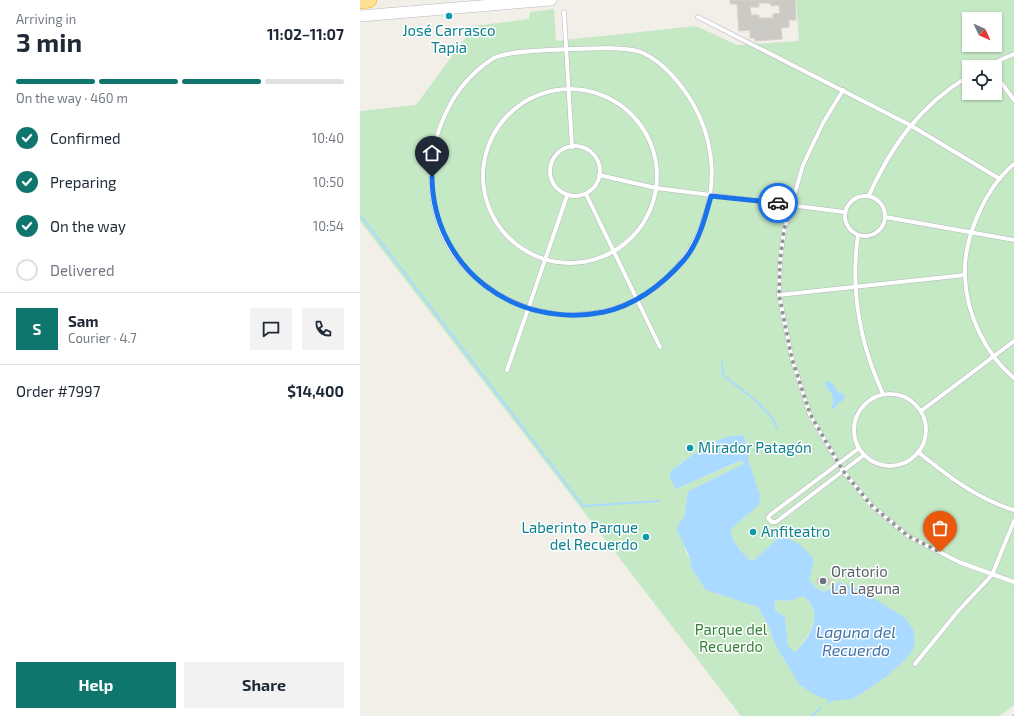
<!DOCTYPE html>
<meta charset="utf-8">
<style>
:root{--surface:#fff;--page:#f2f2f3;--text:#1f2937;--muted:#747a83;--line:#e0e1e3;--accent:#0f766e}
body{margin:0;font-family:"Exo 2",sans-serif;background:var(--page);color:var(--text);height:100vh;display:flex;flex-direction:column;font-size:15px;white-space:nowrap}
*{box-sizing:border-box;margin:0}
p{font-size:13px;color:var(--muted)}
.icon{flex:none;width:22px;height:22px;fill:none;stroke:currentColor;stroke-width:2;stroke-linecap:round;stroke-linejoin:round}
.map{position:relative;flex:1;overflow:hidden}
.sheet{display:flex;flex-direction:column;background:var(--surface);width:360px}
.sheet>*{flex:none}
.needle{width:26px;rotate:134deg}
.controls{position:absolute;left:602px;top:12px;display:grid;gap:8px}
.controls a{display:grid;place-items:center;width:40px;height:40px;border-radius:0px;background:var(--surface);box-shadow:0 1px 3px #0004;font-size:20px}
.pin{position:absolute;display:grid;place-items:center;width:34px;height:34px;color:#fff;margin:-41px -17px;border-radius:50% 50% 50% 0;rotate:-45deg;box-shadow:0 0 4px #0007}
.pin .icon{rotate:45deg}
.courier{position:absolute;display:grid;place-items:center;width:40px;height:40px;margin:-20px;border:3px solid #1a73e8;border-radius:50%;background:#fff;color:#222;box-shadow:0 1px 5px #0007}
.overview em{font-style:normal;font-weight:700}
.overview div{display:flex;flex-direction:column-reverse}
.overview{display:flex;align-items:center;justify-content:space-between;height:68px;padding:0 16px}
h1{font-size:26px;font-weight:700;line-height:30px}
.bar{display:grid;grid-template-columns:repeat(4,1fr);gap:6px 4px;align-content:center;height:48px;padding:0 16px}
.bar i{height:5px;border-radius:3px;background:var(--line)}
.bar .active{background:var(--accent)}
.bar p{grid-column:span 4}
.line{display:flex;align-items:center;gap:10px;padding:0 16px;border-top:1px solid var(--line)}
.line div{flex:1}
.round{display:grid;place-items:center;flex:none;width:42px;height:42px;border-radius:0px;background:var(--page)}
ol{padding:0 16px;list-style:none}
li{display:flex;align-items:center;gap:12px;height:44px}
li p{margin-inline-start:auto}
li .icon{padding:4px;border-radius:50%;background:var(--accent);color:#fff;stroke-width:4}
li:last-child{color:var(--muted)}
li i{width:22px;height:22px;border:2px solid var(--line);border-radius:50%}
.button{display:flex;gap:8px;margin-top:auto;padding:8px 16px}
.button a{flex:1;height:46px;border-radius:0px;background:var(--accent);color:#fff;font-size:16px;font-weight:700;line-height:46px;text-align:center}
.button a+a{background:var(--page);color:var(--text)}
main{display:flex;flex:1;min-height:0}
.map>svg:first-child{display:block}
.green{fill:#c5e8c5;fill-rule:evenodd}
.water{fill:#aadaff;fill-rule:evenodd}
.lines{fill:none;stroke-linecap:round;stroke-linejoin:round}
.stream{stroke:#aadaff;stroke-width:2}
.building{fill:#cccac5;stroke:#d6d1c6;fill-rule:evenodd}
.service-casing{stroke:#b5b8bc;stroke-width:5}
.secondary-casing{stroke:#b6babf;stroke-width:12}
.motorway-casing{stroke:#f9ab00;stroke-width:16}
.service{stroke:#fff;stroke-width:4}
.secondary{stroke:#fff;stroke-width:11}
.motorway{stroke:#fde293;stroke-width:15}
.done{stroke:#929495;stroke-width:4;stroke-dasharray:0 7.2}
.route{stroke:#1a73e8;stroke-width:5}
.culture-dot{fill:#0f9aa8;stroke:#fff;stroke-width:1.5}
.worship-dot{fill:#6b7280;stroke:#fff;stroke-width:1.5}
.labels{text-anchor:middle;stroke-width:3;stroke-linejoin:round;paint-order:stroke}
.culture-label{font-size:15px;fill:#0d838f;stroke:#fff;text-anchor:start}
.worship-label{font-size:15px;fill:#5b616d;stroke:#fff;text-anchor:start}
.park-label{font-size:15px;fill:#348238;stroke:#fff}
.water-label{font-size:16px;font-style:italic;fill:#4174aa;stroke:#fff}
</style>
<main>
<section class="sheet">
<div class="overview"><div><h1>3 min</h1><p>Arriving in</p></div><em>11:02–11:07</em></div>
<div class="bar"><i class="active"></i><i class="active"></i><i class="active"></i><i></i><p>On the way · 460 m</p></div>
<ol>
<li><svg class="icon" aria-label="check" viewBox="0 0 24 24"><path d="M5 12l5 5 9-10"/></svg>Confirmed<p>10:40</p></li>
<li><svg class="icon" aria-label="check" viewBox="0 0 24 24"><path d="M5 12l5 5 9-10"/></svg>Preparing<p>10:50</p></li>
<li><svg class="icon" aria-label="check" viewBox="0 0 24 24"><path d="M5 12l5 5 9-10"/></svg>On the way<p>10:54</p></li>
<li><i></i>Delivered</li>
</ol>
<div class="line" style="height:72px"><b class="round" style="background:var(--accent);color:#fff">S</b><div><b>Sam</b><p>Courier · 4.7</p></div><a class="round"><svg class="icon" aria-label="chat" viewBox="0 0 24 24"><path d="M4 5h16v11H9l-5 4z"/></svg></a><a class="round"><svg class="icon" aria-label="phone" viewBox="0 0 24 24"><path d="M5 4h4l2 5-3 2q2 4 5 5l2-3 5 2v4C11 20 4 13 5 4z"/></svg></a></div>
<div class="line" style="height:52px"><div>Order #7997</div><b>$14,400</b></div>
<div class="button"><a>Help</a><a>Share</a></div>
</section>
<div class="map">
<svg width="654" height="716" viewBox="0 0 654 716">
<rect width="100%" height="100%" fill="#f1efe8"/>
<g class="green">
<path d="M 436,0 L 654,0 L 654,705 L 640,716 L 381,716 L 0,221 L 0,111 L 56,105 L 114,26 L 169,19 L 170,12 L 194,9 L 196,41 L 336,26 L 377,45 L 439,41 ZM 609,19 L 635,19 L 635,45 L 609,45 ZM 609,67 L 635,67 L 635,93 L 609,93 ZM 382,435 C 389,442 386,451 388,460 C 390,469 394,479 397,488 L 385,518 L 373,525 L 370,530 C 372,541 381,552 390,560 L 394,560 L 419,537 L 454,560 L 449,580 L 456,588 L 464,592 L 470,587 L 545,660 L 526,677 L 493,699 L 425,659 L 415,644 L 408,625 L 398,606 L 357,594 L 331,567 L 330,558 L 326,553 L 319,523 L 324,517 L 328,491 L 385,464 L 383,460 L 316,489 L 319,464 C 342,449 354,438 382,435 Z"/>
<path d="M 443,596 C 465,614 450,635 435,652 L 428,646 L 425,617 L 415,610 L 414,602 L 419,600 L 431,601 Z"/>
</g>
<g class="water">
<path d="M 466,381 L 472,383 L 478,392 L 485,395 L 484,400 L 478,403 L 474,409 L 471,409 C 475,400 473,393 466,387 Z"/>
<path d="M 382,435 L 385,438 L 388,453 L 388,459 L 400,496 L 399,505 L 370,530 C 372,541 381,552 390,560 L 394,560 L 419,537 C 435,539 445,547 454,560 L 449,580 L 456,588 L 464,592 L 479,582 L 504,592 L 545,618 L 553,629 L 555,641 L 553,650 L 545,660 L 526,677 L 493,699 L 471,701 L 453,694 L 439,684 L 415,644 L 408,625 L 398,607 L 346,590 L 331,567 L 330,558 L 317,530 L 319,523 L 324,517 L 328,491 L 384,464 L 382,460 L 316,489 L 310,477 L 310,472 C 332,455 354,436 382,435 ZM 443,596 C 465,613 451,636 435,652 L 428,646 L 425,617 L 415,610 L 414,602 L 419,600 L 431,601 Z"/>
</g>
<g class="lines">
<g class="stream">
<polyline points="0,215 223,506 299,501"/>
<polyline points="362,362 363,375 395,400 413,419 417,428"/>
<polyline points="468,703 471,701"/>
<polyline points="452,716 461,708"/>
<polyline points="653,716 654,715"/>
</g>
</g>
<g class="building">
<path d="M 370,0 L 435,0 L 436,20 L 429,20 L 429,27 L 421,28 L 422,39 L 395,41 L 395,38 L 390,38 L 390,30 L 379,31 L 377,4 L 370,4 ZM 399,3 L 410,3 L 411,6 L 419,5 L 420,13 L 413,14 L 413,18 L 399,18 L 399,15 L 391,15 L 390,7 L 399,7 Z"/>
<polygon points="457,578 471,579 470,585 456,583"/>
</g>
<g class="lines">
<defs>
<g id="service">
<polyline points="204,12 212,147"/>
<polyline points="338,17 550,125 640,179"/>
<path d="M 248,48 C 258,49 273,48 283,53 C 303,62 321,84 332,102 C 352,136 357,175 346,212 C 315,321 185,348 107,270 C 49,211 64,101 134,58 C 148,49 227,49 248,48 Z"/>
<polyline points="624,67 654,54"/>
<polyline points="635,74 654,100"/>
<circle cx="210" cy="176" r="87"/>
<polyline points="483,90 463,123 443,165 424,230 420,262 419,295 432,359 450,415 483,471 511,505 548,536 599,562 654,582"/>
<circle cx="215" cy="171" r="25"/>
<path d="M 654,164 C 625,188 603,239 605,276 C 606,313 625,354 654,378"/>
<polyline points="239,175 296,188 484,212"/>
<polyline points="226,194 300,347"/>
<path d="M 509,195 C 532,145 560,105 609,76"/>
<circle cx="505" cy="216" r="20"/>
<polyline points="525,217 654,240"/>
<path d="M 498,235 C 490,291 500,344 523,394"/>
<polyline points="419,295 605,275"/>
<polyline points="147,370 207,196"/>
<circle cx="530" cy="430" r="36"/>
<polyline points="561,411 654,341"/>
<polyline points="498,449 410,515 408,518 412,522 416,522 504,455"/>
<path d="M 558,452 C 588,476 617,499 654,510"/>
<polyline points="555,664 599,610 632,575 654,521"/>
</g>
<polyline id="secondary" points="0,16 191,0"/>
<polyline id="motorway" points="0,1 9,0"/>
</defs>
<use href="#service" class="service-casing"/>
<use href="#secondary" class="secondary-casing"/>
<use href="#motorway" class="motorway-casing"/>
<use href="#service" class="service"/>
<use href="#secondary" class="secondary"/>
<use href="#motorway" class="motorway"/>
</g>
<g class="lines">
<polyline class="done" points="418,203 431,205 424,230 420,262 419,295 432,359 450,414 483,471 511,505 548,536 580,552"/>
<path class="route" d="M 72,177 C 73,269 156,330 244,312 C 275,305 303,284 324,260 C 339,242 345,218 351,196 L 418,203"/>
</g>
<g class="culture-dot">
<circle cx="89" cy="16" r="4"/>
<circle cx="330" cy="448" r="4"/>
<circle cx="393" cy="532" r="4"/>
<circle cx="286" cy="537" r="4"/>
</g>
<circle class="worship-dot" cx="463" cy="581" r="4"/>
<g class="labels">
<g class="culture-label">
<text x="89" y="36" text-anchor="middle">José Carrasco<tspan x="89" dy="17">Tapia</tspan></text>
<text x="338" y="453">Mirador Patagón</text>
<text x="278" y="533" text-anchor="end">Laberinto Parque<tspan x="278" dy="17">del Recuerdo</tspan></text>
<text x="401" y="537">Anfiteatro</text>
</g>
<g class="worship-label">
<text x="471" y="577">Oratorio<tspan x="471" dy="17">La Laguna</tspan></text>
</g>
<g class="park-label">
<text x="371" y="635">Parque del<tspan x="371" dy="17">Recuerdo</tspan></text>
</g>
<g class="water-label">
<text x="496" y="638">Laguna del<tspan x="496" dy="18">Recuerdo</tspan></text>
</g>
</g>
</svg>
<div class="controls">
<a><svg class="needle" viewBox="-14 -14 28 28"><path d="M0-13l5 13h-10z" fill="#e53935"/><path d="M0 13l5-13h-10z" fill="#747a83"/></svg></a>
<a><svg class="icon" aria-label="locate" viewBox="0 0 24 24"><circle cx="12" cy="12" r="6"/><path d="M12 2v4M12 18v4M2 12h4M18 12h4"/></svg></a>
</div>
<div class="pin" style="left:580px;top:552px;background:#ea580c"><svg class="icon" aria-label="bag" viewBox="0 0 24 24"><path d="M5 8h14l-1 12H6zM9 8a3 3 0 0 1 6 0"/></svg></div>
<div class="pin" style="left:72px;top:177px;background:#1f2937"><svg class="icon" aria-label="home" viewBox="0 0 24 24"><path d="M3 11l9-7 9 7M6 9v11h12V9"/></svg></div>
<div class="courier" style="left:418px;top:203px"><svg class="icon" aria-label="car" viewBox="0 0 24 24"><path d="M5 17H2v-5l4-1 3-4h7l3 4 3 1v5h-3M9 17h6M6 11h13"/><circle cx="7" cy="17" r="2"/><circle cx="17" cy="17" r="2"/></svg></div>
</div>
</main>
